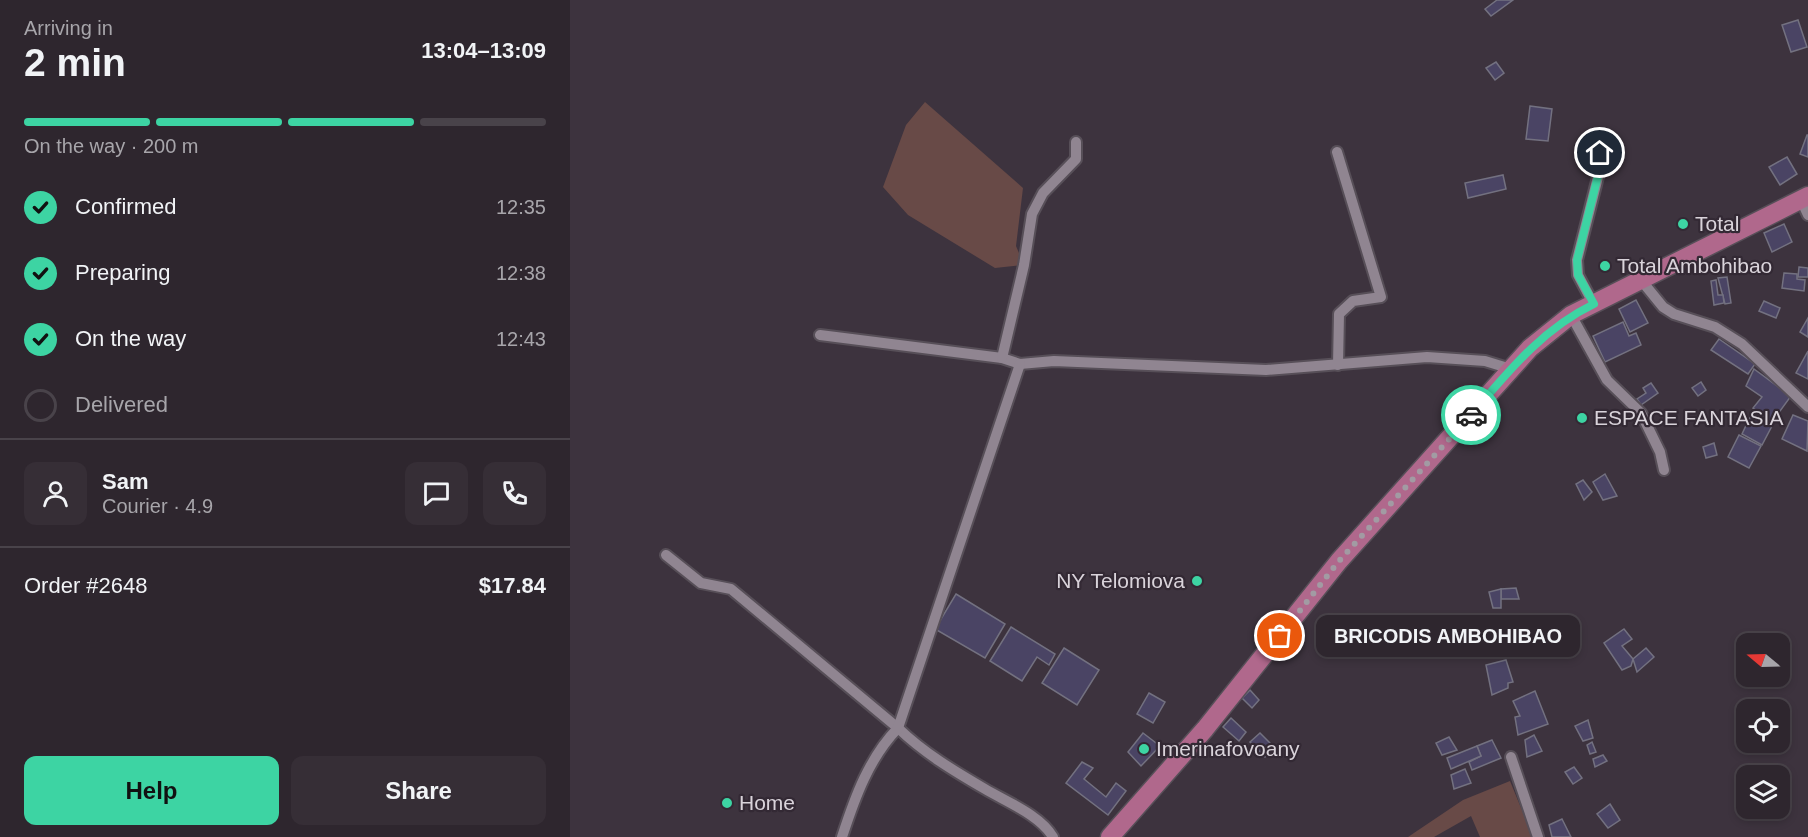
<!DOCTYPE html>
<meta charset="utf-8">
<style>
:root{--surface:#2e262e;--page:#362e36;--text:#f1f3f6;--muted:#a7a5aa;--line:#49434a;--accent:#3dd4a3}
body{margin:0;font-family:Arial,sans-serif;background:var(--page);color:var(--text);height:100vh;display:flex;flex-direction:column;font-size:22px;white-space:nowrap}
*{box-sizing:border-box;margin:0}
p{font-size:20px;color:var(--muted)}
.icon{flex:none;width:33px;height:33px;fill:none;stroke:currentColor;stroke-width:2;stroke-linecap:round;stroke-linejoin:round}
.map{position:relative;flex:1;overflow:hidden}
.side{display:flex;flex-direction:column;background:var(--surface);width:570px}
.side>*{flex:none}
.needle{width:39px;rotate:289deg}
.controls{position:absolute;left:1166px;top:633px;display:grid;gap:12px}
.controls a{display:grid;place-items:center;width:54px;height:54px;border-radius:12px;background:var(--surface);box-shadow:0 3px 9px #0003,0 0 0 2px var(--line);font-size:30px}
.pin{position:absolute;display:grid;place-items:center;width:51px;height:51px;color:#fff;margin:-26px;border:3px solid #fff;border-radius:50%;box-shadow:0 2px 6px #0007}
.courier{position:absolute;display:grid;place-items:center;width:60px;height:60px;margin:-30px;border:4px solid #3dd4a3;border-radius:50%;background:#fff;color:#222;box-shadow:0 2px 8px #0007}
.bubble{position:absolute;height:42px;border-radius:12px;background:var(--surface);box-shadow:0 3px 9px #0003,0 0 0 2px var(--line);font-size:20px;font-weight:700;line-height:42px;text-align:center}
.head em{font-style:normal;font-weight:700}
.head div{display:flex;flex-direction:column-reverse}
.head{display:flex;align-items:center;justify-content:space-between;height:102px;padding:0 24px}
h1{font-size:39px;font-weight:700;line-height:45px}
.bar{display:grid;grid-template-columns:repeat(4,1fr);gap:9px 6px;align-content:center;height:72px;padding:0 24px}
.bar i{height:8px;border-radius:4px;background:var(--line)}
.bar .active{background:var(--accent)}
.bar p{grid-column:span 4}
.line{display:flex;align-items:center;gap:15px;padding:0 24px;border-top:2px solid var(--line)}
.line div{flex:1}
.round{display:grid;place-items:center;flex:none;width:63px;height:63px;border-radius:12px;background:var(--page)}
ol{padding:0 24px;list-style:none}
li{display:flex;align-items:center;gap:18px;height:66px}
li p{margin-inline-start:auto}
li .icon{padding:6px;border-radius:50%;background:var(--accent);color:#111;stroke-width:4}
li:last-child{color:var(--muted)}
li i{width:33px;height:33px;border:3px solid var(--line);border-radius:50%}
.action{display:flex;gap:12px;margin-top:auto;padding:12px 24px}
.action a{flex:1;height:69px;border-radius:12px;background:var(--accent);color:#111;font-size:24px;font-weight:700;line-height:69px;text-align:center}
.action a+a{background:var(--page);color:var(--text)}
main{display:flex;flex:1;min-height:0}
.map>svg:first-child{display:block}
.green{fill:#684a47}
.building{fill:#4a4464;stroke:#737180;stroke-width:1.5}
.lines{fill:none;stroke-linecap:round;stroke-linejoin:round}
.minor-casing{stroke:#574f58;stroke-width:14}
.major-casing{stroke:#574f58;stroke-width:21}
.minor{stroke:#908591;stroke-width:10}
.major{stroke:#b0688c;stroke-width:18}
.done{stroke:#a29ba3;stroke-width:6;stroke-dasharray:0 10.8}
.route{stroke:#3dd4a3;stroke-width:8}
.poi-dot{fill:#3dd4a3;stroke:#332934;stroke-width:2}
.labels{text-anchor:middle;stroke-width:4.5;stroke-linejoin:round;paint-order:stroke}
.poi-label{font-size:21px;fill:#d9d3da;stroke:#332934;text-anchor:start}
</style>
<main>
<section class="side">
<div class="head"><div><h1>2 min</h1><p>Arriving in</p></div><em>13:04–13:09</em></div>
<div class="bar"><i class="active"></i><i class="active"></i><i class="active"></i><i></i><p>On the way · 200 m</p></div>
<ol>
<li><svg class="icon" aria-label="check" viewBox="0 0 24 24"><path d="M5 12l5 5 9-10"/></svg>Confirmed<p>12:35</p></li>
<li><svg class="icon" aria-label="check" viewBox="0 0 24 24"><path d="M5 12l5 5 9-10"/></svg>Preparing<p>12:38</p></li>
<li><svg class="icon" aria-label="check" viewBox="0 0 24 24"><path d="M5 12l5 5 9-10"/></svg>On the way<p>12:43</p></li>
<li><i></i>Delivered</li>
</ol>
<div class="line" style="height:108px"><a class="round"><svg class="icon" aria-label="person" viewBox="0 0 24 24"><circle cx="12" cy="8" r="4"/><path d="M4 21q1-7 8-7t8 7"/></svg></a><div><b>Sam</b><p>Courier · 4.9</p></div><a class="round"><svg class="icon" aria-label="chat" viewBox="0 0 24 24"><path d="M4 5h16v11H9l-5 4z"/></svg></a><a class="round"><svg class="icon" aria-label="phone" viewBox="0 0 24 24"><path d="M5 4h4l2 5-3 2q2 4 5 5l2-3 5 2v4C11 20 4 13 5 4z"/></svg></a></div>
<div class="line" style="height:78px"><div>Order #2648</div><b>$17.84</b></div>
<div class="action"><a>Help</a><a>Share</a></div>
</section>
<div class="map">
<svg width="1238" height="837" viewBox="0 0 1238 837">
<rect width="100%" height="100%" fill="#3d333e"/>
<g class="green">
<polygon points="355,102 453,188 446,246 454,265 425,268 338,215 313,187 336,125"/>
<polygon points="940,781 963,837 910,837 901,816 864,837 838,837 893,800"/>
</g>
<g class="building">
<polygon points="927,0 943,0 921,16 915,9"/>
<polygon points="1228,20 1237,47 1221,52 1212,25"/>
<polygon points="926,62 934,73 925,80 916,68"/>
<polygon points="960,106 982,109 978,141 956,139"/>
<polygon points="1237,135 1238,135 1238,157 1230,154"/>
<polygon points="1217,157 1227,174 1210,185 1199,167"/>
<polygon points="933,175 936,189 898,198 895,183"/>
<polygon points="1214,224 1222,242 1202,252 1194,233"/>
<polygon points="1229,267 1238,268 1238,277 1228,277"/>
<polygon points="1214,273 1227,274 1227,279 1235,280 1234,291 1212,288"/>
<polygon points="1157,277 1161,303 1155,304 1148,278"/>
<polygon points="1146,280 1148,295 1153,295 1154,303 1144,305 1141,281"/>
<polygon points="1066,300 1078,323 1060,332 1049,309"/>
<polygon points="1194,301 1210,308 1206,318 1189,311"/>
<polygon points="1238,318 1238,337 1230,332"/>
<polygon points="1053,322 1059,336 1066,333 1071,345 1035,362 1023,336"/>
<polygon points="1149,339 1185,364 1178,374 1141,350"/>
<polygon points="1238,351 1238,379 1226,373"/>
<polygon points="1184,369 1221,396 1202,422 1183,408 1192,397 1176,386"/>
<polygon points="1131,382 1136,390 1128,396 1122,388"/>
<polygon points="1081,383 1088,393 1071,405 1067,399 1076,393 1073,388"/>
<polygon points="1182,413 1203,424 1192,445 1172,434"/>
<polygon points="1223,415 1238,421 1237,451 1212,439"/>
<polygon points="1169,435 1191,446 1179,468 1158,457"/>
<polygon points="1144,443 1147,455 1136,458 1133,447"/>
<polygon points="1035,474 1047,496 1033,500 1023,482"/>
<polygon points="1013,480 1022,492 1014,500 1006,484"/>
<polygon points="946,588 949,599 931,599 931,589"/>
<polygon points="931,589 931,608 923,608 919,592"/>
<polygon points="386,594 435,624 415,658 365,629"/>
<polygon points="925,620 927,638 918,638 916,633 904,636 902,626"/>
<polygon points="441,627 485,654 479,665 467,657 452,681 420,661"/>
<polygon points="1054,629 1062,639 1052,646 1063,659 1061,666 1052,670 1034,643"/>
<polygon points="494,648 529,670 507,705 472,683"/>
<polygon points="1076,648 1084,657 1067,672 1063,659"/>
<polygon points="936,660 943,682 938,683 938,688 922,695 916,665"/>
<polygon points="680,690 689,700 682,708 672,698"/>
<polygon points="965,691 978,724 948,735 945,717 950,716 943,701"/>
<polygon points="579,693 595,702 583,723 567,714"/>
<polygon points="661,718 676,732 669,741 653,727"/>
<polygon points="1018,720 1023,738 1013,741 1005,726"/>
<polygon points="573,733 590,746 571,766 558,752"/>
<polygon points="690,733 705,748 695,757 680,742"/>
<polygon points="964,735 972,751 957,757 955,740"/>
<polygon points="879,737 887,750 872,755 866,743"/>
<polygon points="922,740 931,758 902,770 899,762 911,756 907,746"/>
<polygon points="1022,742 1026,752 1020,754 1017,745"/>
<polygon points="907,746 911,756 881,769 877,758"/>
<polygon points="1033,755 1037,761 1025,767 1023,759"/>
<polygon points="512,762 523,768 514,779 536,797 546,783 556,791 538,815 496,783"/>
<polygon points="1004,767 1012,778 1003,784 995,772"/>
<polygon points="895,769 901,783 884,789 881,775"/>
<polygon points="1040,804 1050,820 1038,828 1027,814"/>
<polygon points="992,819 1001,837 982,837 979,825"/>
</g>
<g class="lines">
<defs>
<g id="minor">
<polyline points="767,152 811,297 783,301 769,314 768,365"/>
<polyline points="1231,200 1238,215"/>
<polyline points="1071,280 1093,307 1104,314 1145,327 1172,344 1238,407"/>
<polyline points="1024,305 1008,275 1007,260 1029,173 1032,134"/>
<polyline points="1001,315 1037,380 1071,413 1090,452 1094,470"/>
<polyline points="250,335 432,358 450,364 484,361 696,370 857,357 915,361 941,369"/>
<polyline points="432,358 454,265 462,214 473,193 506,159 506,142"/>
<path d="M 96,555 L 131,583 L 161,589 L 328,728 C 354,753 384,771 415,789 C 437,802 470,815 483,837"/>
<polyline points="941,757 968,837"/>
<path d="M 272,837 C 285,797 299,758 328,728 L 450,364"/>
</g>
<polyline id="major" points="540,837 635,729 769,561 960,348 1001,315 1238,196"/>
</defs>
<use href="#minor" class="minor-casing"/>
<use href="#major" class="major-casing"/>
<use href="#minor" class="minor"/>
<use href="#major" class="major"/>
</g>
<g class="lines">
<polyline class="done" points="710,636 769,561 901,415"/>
<path class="route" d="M 901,415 C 938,372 972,329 1024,304 L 1008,275 L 1007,260 L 1029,172 L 1030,153"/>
</g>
<g class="poi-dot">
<circle cx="1113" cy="224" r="6"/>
<circle cx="1035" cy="266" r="6"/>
<circle cx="1012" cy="418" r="6"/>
<circle cx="627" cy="581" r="6"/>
<circle cx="574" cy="749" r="6"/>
<circle cx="157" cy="803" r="6"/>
</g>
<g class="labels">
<g class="poi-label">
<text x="1125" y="231">Total</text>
<text x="1047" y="273">Total Ambohibao</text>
<text x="1024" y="425">ESPACE FANTASIA</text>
<text x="615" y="588" text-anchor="end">NY Telomiova</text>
<text x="586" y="756">Imerinafovoany</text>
<text x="169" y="810">Home</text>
</g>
</g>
</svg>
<div class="controls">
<a><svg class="needle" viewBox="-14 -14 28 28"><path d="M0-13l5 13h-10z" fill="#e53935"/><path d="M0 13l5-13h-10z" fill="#a7a5aa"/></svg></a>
<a><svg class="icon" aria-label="locate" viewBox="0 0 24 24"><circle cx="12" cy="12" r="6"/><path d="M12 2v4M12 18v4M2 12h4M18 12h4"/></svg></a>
<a><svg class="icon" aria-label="layers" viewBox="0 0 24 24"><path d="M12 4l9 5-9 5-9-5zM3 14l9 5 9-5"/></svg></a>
</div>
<div class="pin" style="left:710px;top:636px;background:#ea580c"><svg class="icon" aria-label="bag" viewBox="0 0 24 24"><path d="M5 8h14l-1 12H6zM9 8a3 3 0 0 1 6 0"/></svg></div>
<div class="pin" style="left:1030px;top:153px;background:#1f2937"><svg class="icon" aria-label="home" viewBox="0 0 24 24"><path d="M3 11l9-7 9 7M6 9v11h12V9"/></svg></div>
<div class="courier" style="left:901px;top:415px"><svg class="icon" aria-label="car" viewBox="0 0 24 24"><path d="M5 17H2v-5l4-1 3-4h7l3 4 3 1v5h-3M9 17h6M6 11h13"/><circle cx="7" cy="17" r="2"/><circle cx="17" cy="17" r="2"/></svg></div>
<div class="bubble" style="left:746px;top:615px;width:264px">BRICODIS AMBOHIBAO</div>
</div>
</main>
